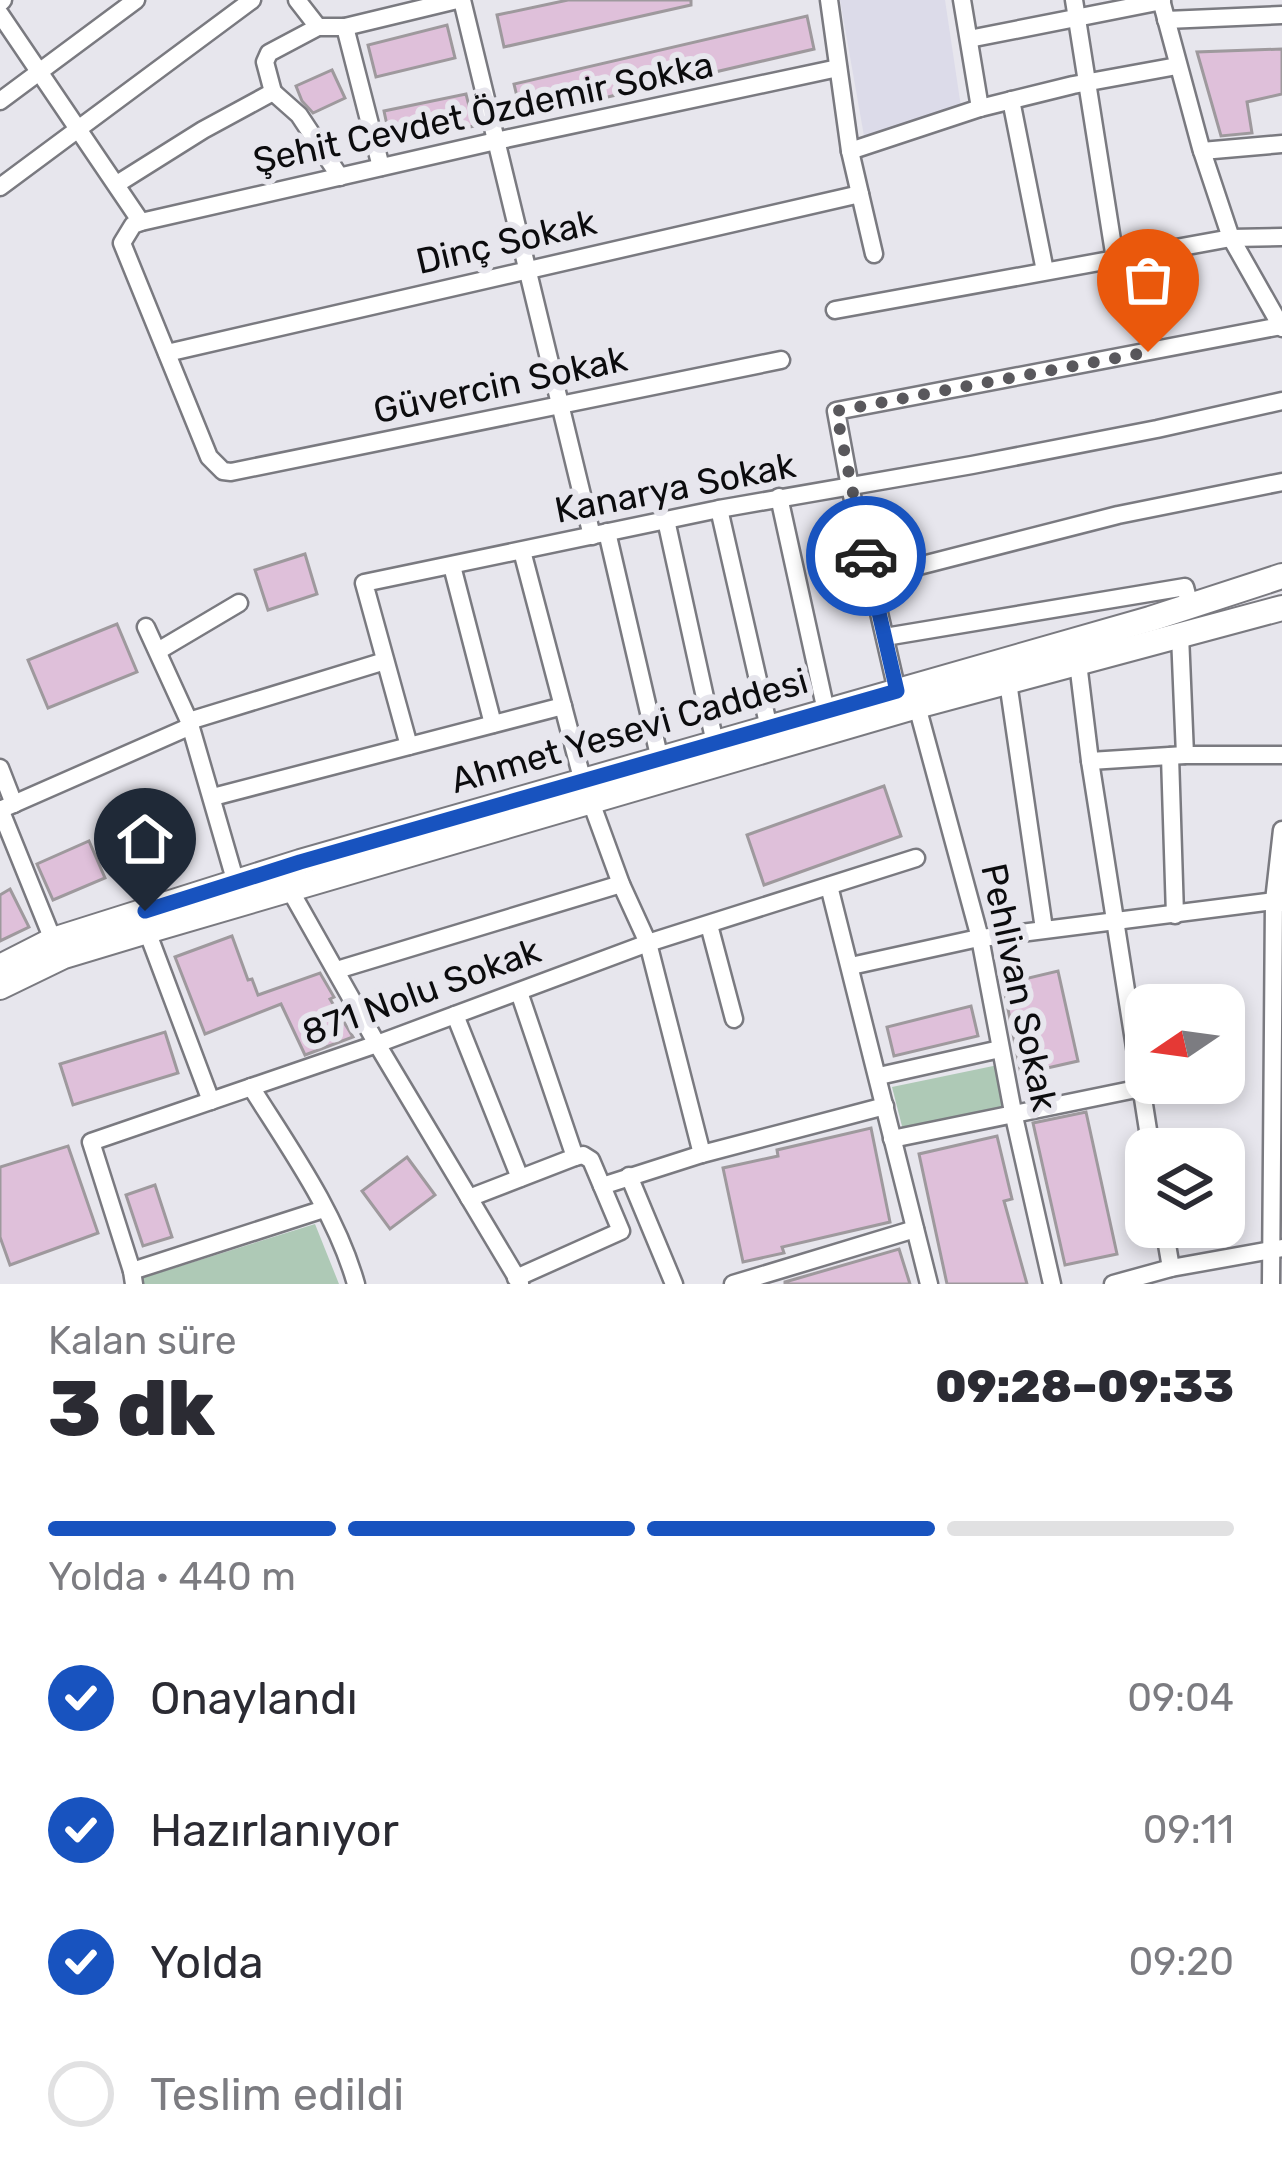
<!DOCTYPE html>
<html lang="tr">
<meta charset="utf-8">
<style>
:root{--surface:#fff;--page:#f7f7f7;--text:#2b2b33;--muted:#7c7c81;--line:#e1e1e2;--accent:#1853bf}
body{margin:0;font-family:Rubik,sans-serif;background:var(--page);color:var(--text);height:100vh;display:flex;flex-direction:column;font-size:45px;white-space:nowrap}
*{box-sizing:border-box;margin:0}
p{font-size:39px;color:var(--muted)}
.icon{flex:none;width:66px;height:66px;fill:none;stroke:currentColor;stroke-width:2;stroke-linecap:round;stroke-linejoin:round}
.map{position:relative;height:1284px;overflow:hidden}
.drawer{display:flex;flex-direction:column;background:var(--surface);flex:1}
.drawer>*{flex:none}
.needle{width:78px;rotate:257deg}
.buttons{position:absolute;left:1125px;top:984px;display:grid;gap:24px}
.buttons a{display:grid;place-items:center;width:120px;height:120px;border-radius:24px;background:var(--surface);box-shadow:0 6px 18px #0003;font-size:60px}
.pin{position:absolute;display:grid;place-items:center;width:102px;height:102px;color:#fff;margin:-123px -51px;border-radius:50% 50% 50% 0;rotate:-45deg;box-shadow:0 0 12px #0007}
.pin .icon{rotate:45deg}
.courier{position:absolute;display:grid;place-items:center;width:120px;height:120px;margin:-60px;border:9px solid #1853bf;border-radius:50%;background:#fff;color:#222;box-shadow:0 3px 15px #0007}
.overview em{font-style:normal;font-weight:800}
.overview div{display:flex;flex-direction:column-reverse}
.overview{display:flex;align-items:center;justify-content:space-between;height:204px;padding:0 48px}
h1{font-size:78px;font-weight:800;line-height:90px}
.bar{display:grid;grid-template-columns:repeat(4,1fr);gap:18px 12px;align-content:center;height:144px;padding:0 48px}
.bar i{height:15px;border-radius:9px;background:var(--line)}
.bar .on{background:var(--accent)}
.bar p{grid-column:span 4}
ol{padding:0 48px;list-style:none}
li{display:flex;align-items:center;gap:36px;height:132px}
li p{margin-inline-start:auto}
li .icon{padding:12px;border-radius:50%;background:var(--accent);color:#fff;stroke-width:4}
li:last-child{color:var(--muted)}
li i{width:66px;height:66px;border:6px solid var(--line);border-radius:50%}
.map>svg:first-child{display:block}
.built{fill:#dcdbe9}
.green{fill:#aec9b6}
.building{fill:#dfc0da;stroke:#9e999d;stroke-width:3}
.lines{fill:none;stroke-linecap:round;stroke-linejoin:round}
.minor-casing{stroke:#7a7a80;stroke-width:21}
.secondary-casing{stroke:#7a7a80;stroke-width:28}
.minor{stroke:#fff;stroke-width:16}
.secondary{stroke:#fff;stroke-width:24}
.done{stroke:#59585c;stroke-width:12;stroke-dasharray:0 21.6}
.route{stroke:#1853bf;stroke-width:15}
.labels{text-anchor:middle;stroke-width:12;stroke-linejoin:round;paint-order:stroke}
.street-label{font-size:36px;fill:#0c0c0e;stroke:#e7e6ed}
</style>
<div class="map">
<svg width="1282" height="1284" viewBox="0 0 1282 1284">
<rect width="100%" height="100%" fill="#e7e6ed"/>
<polygon class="built" points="840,0 945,0 961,107 864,136"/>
<g class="green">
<polygon points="998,1065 1006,1109 903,1130 892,1087"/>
<polygon points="315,1224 339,1284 143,1284 142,1278"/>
</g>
<g class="building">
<polygon points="568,0 691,0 691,5 504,47 497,15"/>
<polygon points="807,16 814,49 522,117 514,84"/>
<polygon points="447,25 455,58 376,77 368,45"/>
<polygon points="1282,49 1282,94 1247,102 1252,133 1221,136 1197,52"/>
<polygon points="332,70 345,98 313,113 302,101 296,86"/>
<polygon points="466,94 474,126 391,144 384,111"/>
<polygon points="305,554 317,594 268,610 255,570"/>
<polygon points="117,624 137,672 48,708 28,660"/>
<polygon points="884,786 901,836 764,885 747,835"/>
<polygon points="170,811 185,847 134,869 118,833"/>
<polygon points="89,841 105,878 53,900 37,864"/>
<polygon points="10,889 29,927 0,941 0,895"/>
<polygon points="232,936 248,980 252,979 258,995 320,973 334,997 330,999 353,1037 305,1055 281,1004 205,1034 175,957"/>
<polygon points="1058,971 1078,1061 1021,1074 1003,984"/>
<polygon points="971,1006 978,1036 894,1056 887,1027"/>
<polygon points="165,1032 178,1073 73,1105 60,1064"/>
<polygon points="1086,1112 1117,1254 1065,1265 1033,1123"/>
<polygon points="871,1128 890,1222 782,1247 784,1253 743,1262 723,1168 778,1156 777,1150"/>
<polygon points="997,1136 1012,1199 1004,1201 1027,1284 947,1284 919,1154"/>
<polygon points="68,1146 98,1233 10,1265 0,1237 0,1167"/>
<polygon points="407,1157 435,1195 390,1229 362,1191"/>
<polygon points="155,1185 172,1237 143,1246 126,1195"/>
<polygon points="899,1249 910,1284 785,1284 785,1282"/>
</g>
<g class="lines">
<defs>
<g id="minor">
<polyline points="297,0 318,27"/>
<polyline points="462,0 592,536"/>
<polyline points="829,0 850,151 874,254"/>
<polyline points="962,0 980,108"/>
<polyline points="1074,0 1115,259"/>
<polyline points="1161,0 1201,148 1231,238 1282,328"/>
<polyline points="0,3 3,0"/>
<polyline points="0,14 141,222"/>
<polyline points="1166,20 1282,15"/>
<polyline points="345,27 381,167"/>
<polyline points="969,39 1162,1"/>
<polyline points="273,92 299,115 340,177"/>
<polyline points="1011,100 1045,271"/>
<polyline points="0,101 136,0"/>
<polyline points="850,151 980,108 1073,85 1177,66"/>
<polyline points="1202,151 1282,144"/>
<polyline points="117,184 203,130 273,92 265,62 269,53 318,27 345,27 457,0"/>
<polyline points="0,187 252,0"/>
<polyline points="835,310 1231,238 1282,237"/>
<polyline points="167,353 860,194"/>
<polyline points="781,360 231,472 223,471 209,457 122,243 133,225 141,222 496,141 838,68"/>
<polyline points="779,497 826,711"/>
<polyline points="719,509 769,728"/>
<polyline points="666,520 715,743"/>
<polyline points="607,532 660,760"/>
<polyline points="522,551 583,782"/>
<polyline points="452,566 493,724"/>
<polyline points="907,569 1118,515 1282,482"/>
<polyline points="146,627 189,721 236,883"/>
<polyline points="1180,635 1185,755"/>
<polyline points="885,637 1185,587 1190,606"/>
<polyline points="158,651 239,603"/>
<polyline points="1078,663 1090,761 1151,1149"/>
<polyline points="1008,682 1044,929"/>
<polyline points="897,691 850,487 836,411 1281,326"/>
<polyline points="917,706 980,938 1013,1112 1052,1284"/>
<polyline points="189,721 385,661"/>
<polyline points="409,746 364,583 719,509 972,465 1157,429 1282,401"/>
<polyline points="1170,756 1175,915"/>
<polyline points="1090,761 1185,755 1282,755"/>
<polyline points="0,768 14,804"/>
<polyline points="213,797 563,706"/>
<polyline points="591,802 621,884 648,943 702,1154"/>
<polyline points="0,809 53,940"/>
<polyline points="0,810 191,726"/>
<polyline points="829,886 929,1284"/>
<polyline points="290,890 377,1044 520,1283"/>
<polyline points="709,925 734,1019"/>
<polyline points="147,931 211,1101"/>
<polyline points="851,966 974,939 1274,901 1282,903"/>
<polyline points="337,970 621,884"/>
<polyline points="455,1015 520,1178"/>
<polyline points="879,1076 1000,1049"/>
<path d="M 251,1087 C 290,1149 336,1213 356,1284"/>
<polyline points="892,1139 1141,1088"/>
<polyline points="575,1157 583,1155 591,1160 602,1186"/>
<polyline points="629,1176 674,1284"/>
<polyline points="469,1198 575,1157 519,992"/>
<polyline points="1164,1227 1171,1268"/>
<polyline points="132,1271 324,1209"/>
<polyline points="516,1278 621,1231 602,1186 702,1154 885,1106"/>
<polyline points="134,1284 132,1271 91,1142 377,1044 648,943 916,858"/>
<polyline points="733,1284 915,1229"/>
<polyline points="1113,1284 1171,1268 1282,1248"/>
<polyline points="1271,1284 1274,901 1282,830"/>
</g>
<g id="secondary">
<polyline points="0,967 53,940 300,862 1150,619 1282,576"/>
<polyline points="0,987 64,956 147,931 917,706 1282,608"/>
</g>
</defs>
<use href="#minor" class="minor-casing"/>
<use href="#secondary" class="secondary-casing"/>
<use href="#minor" class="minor"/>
<use href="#secondary" class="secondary"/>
</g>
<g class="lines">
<polyline class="done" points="866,556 836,411 1148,352"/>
<polyline class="route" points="145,911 300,862 897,691 866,556"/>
</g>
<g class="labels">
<g class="street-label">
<text transform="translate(483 112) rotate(-12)" y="13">Şehit Cevdet Özdemir Sokka</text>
<text transform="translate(506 241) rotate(-13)" y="13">Dinç Sokak</text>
<text transform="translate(500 384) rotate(-12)" y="13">Güvercin Sokak</text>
<text transform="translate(675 487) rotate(-11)" y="13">Kanarya Sokak</text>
<text transform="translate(629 730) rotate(-16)" y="13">Ahmet Yesevi Caddesi</text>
<text transform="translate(1020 987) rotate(78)" y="13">Pehlivan Sokak</text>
<text transform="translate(421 991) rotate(-20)" y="13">871 Nolu Sokak</text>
</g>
</g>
</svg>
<div class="buttons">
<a><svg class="needle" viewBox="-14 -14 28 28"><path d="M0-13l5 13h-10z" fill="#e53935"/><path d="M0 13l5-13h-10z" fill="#7c7c81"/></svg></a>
<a><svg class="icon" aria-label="layers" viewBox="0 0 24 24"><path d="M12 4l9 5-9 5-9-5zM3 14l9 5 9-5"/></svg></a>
</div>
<div class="pin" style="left:1148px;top:352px;background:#ea580c"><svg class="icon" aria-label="bag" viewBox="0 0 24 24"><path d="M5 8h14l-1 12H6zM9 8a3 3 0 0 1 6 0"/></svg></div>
<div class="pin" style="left:145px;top:911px;background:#1f2937"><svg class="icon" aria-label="home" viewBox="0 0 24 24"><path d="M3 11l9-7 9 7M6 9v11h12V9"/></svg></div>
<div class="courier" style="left:866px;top:556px"><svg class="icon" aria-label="car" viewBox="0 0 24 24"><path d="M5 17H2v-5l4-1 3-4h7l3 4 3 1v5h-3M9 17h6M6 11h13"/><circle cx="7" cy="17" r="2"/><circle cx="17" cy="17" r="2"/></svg></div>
</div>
<section class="drawer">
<div class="overview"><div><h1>3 dk</h1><p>Kalan süre</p></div><em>09:28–09:33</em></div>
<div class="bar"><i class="on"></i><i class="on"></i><i class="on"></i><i></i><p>Yolda · 440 m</p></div>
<ol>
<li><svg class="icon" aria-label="check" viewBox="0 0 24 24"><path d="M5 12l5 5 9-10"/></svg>Onaylandı<p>09:04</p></li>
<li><svg class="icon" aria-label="check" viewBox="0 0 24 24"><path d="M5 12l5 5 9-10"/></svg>Hazırlanıyor<p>09:11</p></li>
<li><svg class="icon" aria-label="check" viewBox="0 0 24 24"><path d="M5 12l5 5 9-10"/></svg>Yolda<p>09:20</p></li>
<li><i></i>Teslim edildi</li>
</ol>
</section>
